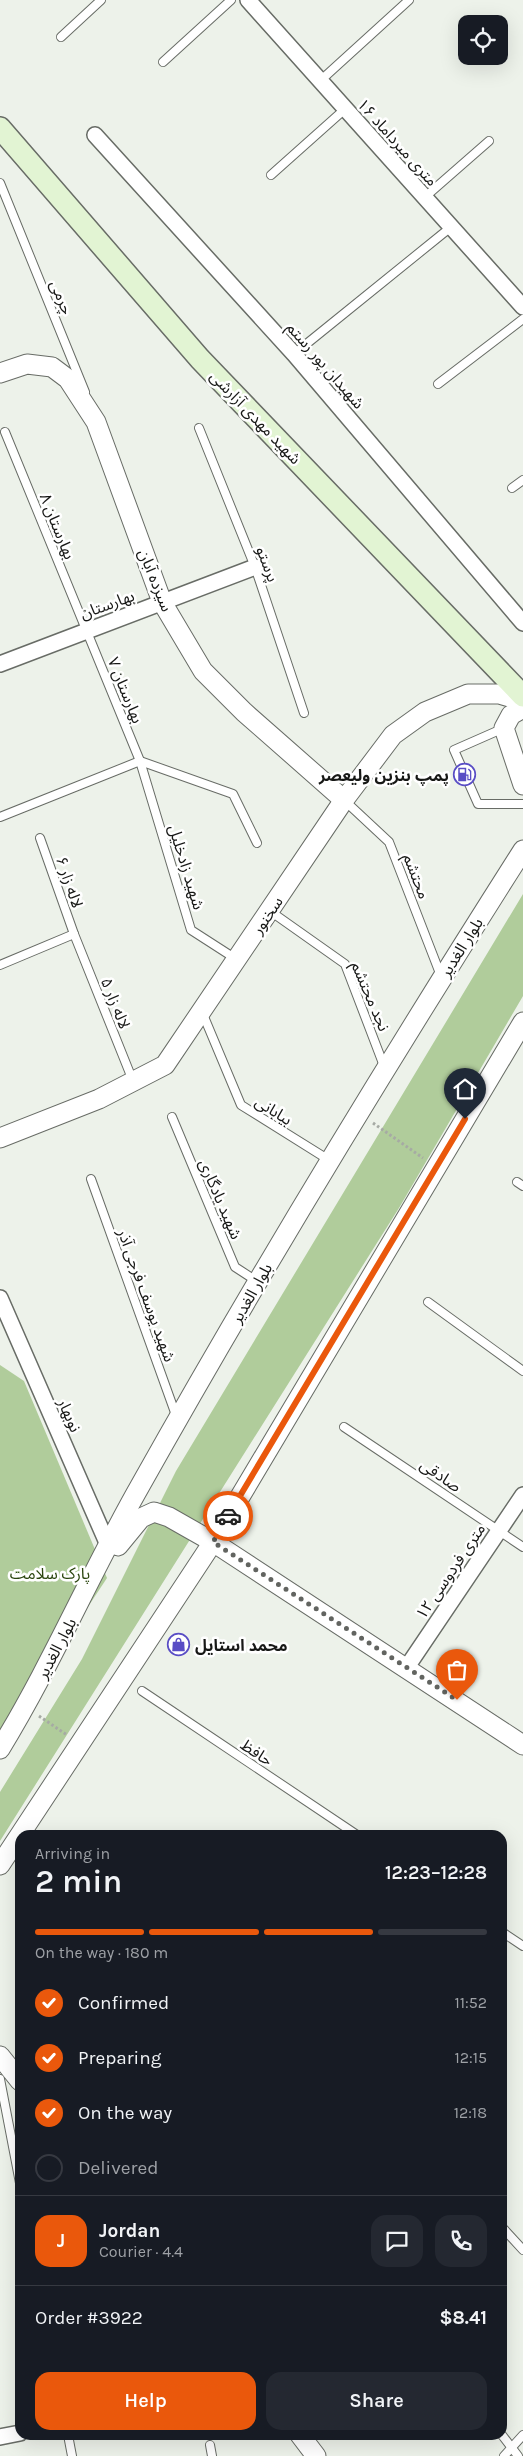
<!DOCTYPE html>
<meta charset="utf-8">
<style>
:root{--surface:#171b24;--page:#242831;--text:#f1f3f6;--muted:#9ea1a6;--line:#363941;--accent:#ea580c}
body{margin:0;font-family:Karla,"Noto Sans Arabic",sans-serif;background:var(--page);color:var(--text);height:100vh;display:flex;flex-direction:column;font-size:19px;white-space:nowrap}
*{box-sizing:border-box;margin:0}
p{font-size:16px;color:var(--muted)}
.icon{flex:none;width:28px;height:28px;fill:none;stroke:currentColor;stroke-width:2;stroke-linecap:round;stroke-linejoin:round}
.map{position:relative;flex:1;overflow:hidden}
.drawer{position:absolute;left:15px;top:1830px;width:492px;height:610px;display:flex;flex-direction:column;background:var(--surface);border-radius:15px;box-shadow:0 5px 20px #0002}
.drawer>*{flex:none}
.tools{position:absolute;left:458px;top:15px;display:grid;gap:10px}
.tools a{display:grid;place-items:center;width:50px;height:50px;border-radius:10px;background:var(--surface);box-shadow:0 5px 20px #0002;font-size:25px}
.pin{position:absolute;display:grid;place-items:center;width:42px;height:42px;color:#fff;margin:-51px -21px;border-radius:50% 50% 50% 0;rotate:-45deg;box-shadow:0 0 5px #0007}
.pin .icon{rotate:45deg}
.courier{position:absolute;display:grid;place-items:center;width:50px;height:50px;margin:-25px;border:4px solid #ea580c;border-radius:50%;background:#fff;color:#222;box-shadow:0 1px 6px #0007}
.summary em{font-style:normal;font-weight:600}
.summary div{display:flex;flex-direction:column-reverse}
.summary{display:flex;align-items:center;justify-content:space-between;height:85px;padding:0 20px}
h1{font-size:32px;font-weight:600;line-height:38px}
.bar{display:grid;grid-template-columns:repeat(4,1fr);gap:8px 5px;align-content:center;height:60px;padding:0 20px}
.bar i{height:6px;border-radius:4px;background:var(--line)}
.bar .on{background:var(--accent)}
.bar p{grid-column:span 4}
.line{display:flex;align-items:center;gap:12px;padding:0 20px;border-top:1px solid var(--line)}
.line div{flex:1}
.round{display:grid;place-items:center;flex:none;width:52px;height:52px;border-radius:15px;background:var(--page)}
ol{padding:0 20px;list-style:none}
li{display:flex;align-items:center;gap:15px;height:55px}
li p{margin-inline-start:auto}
li .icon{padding:5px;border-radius:50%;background:var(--accent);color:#fff;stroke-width:4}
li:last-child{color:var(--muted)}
li i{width:28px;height:28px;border:2px solid var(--line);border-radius:50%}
.action{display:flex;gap:10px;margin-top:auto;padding:10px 20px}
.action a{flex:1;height:58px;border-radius:15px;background:var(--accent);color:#fff;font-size:20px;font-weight:600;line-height:58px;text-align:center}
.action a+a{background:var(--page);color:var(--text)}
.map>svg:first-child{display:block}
.green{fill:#b0cc9b}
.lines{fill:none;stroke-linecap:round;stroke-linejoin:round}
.service-casing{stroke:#686c66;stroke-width:10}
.minor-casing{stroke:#686c66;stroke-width:18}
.tertiary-casing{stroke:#686c66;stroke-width:21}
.secondary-casing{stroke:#686c66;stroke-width:24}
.path{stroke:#a6aaa4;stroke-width:3;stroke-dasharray:2.5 2.5;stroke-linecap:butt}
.service{stroke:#fff;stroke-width:8}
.minor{stroke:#fff;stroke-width:15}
.tertiary{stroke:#fff;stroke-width:19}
.secondary{stroke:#e2f4d3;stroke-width:21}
.done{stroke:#626460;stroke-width:5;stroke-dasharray:0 9}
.route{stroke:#ea580c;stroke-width:6}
.labels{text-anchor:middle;stroke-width:5;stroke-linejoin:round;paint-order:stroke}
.street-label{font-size:16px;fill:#171816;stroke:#fff}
.poi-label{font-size:16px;font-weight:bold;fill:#171816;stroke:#fff;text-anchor:end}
.park-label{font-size:16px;fill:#2a450e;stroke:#fff}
</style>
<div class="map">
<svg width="523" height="2456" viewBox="0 0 523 2456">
<rect width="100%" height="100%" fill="#edf2ea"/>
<g class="green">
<polygon points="523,894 523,996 399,1208 0,1841 0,1792 82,1659 176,1471"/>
<polygon points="0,1365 24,1381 107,1578 0,1740"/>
</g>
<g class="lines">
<defs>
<g id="service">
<polyline points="61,37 101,0"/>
<polyline points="163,62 231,0"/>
<polyline points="320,81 409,0"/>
<polyline points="271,175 345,109"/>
<polyline points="0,183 85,392"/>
<polyline points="425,197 489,141"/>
<polyline points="294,354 451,227"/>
<polyline points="438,384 523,319"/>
<polyline points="199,428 255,567 304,713"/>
<polyline points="5,432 140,761 191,930 236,959"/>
<polyline points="512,488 523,480"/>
<polyline points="504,728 454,750 478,804 523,804"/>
<polyline points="344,800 389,842 441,976"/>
<polyline points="0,817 140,761 233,794 257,843"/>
<polyline points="40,838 74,934 133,1081"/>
<polyline points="270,911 345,964 384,1066"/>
<polyline points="0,965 74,934"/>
<polyline points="202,1012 241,1105 329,1160"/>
<polyline points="172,1117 235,1267 258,1282"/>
<polyline points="91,1179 177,1418"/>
<polyline points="517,1182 523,1186"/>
<polyline points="428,1302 523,1371"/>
<polyline points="344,1427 523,1547"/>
<polyline points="142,1691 357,1835"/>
<polyline points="502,1932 523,1946"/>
<polyline points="0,2079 20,2183"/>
<polyline points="502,2227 523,2250"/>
<polyline points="68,2435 72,2456"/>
<polyline points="502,2435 518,2456"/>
<polyline points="210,2445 212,2456"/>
<polyline points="504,2456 523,2435"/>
</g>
<g id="minor">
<polyline points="248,0 523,307"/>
<polyline points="95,135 294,354 523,623"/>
<polyline points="0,664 255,567"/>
<polyline points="0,1298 108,1545"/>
<polyline points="407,1667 523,1495"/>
<polyline points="0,2437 20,2433"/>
</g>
<g id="tertiary">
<polyline points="0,373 27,364 52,367 68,379 96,422 162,602 203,671 244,712 344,800"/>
<polyline points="523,708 511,715 504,728 523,785"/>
<polyline points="0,1138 99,1099 165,1065 344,800 393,735 425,712 468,694 499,694 523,701"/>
<polyline points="118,1546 141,1518 154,1512 169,1517 213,1542 523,1745"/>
<path d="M 0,1749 C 52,1664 91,1572 140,1486 C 261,1270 390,1059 523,850"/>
<polyline points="0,1865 213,1542 523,1022"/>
<polyline points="0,2056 20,2081"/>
<polyline points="300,2435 316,2456"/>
</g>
<polyline id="secondary" points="0,128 200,359 523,696"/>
</defs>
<use href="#service" class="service-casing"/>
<use href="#minor" class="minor-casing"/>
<use href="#tertiary" class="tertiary-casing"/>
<use href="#secondary" class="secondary-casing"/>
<g class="path">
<polyline points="373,1123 423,1158"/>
<polyline points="39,1716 67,1735"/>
</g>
<use href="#service" class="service"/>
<use href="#minor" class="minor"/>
<use href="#tertiary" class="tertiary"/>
<use href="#secondary" class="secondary"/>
</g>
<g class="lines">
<polyline class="done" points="228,1516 213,1542 457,1700"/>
<polyline class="route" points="228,1516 465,1119"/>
</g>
<defs>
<symbol id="fuel-ring" viewBox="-11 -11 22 22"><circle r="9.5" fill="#fff" stroke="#594dc5" stroke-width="1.5"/><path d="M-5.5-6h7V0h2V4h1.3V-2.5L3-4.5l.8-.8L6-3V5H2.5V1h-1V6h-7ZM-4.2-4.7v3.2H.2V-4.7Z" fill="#594dc5"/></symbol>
<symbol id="shop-ring" viewBox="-11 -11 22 22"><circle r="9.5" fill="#fff" stroke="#594dc5" stroke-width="1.5"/><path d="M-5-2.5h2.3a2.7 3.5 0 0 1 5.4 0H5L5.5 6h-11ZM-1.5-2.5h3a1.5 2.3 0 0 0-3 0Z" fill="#594dc5"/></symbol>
</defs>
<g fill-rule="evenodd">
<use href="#fuel-ring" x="452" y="762" width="25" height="25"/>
<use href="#shop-ring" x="166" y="1632" width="25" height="25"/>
</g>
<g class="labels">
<g class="street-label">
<text transform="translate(398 142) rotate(48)" y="6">۱۶ متری میرداماد</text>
<text transform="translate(62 297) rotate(68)" y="6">چرمی</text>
<text transform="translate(326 365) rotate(49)" y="6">شهیدان پور رستم</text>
<text transform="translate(256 417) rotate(46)" y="6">شهید مهدی آزارشی</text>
<text transform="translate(58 526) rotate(68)" y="6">بهارستان ۸</text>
<text transform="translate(268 564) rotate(70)" y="6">پرستو</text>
<text transform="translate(156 580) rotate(68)" y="6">سیزده آبان</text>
<text transform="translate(107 604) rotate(-20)" y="6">بهارستان</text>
<text transform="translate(126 690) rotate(68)" y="6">بهارستان ۷</text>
<text transform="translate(187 867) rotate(73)" y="6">شهید زادخلیل</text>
<text transform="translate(417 876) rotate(69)" y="6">محتشم</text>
<text transform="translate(70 882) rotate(71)" y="6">لاله زار ۶</text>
<text transform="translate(267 915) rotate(-56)" y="6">سخنور</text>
<text transform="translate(461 947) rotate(-58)" y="6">بلوار الغدیر</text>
<text transform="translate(371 996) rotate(67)" y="6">نجد محتشم</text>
<text transform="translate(116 1003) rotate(68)" y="6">لاله زار ۵</text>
<text transform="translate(274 1110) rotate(32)" y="6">بیابانی</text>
<text transform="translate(221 1199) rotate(67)" y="6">شهید یادگاری</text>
<text transform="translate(251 1293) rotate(-60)" y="6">بلوار الغدیر</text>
<text transform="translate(147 1295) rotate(70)" y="6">شهید یوسف فرجی آذر</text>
<text transform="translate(70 1415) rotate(66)" y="6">نوبهار</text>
<text transform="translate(441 1475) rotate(34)" y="6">صادقی</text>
<text transform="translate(450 1571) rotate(-56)" y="6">۱۲ متری فردوسی</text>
<text transform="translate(56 1648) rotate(-62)" y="6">بلوار الغدیر</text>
<text transform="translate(257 1752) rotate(34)" y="6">حافظ</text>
</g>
<g class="poi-label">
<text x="449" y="781">پمپ بنزین ولیعصر</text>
<text x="195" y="1651" text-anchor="start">محمد استایل</text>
</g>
<g class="park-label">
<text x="50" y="1579">پارک سلامت</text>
</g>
</g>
</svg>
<div class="tools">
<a><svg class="icon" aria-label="locate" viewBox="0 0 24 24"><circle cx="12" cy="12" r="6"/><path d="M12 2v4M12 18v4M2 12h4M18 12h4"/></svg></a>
</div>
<div class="pin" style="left:457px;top:1700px;background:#ea580c"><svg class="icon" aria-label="bag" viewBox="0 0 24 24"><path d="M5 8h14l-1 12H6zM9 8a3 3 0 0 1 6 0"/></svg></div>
<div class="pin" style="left:465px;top:1119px;background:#1f2937"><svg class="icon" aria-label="home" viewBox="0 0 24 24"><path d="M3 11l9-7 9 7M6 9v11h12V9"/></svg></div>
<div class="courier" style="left:228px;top:1516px"><svg class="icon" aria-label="car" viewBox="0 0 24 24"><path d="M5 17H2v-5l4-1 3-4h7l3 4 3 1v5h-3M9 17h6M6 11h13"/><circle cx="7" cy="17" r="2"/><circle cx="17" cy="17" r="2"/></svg></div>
<section class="drawer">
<div class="summary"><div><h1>2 min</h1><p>Arriving in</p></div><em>12:23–12:28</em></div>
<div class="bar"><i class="on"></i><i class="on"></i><i class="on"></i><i></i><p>On the way · 180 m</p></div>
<ol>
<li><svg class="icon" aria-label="check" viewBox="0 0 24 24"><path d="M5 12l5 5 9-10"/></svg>Confirmed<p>11:52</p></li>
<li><svg class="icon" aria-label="check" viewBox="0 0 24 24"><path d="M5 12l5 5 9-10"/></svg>Preparing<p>12:15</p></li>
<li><svg class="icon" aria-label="check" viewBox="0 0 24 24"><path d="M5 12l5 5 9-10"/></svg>On the way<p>12:18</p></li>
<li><i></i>Delivered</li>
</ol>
<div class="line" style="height:90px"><b class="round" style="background:var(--accent);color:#fff">J</b><div><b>Jordan</b><p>Courier · 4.4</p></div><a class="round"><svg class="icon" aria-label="chat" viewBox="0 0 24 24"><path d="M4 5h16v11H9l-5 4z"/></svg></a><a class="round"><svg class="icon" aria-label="phone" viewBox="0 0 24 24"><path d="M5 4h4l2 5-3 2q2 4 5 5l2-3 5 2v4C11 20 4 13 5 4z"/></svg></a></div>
<div class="line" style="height:65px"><div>Order #3922</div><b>$8.41</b></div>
<div class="action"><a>Help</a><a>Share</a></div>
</section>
</div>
